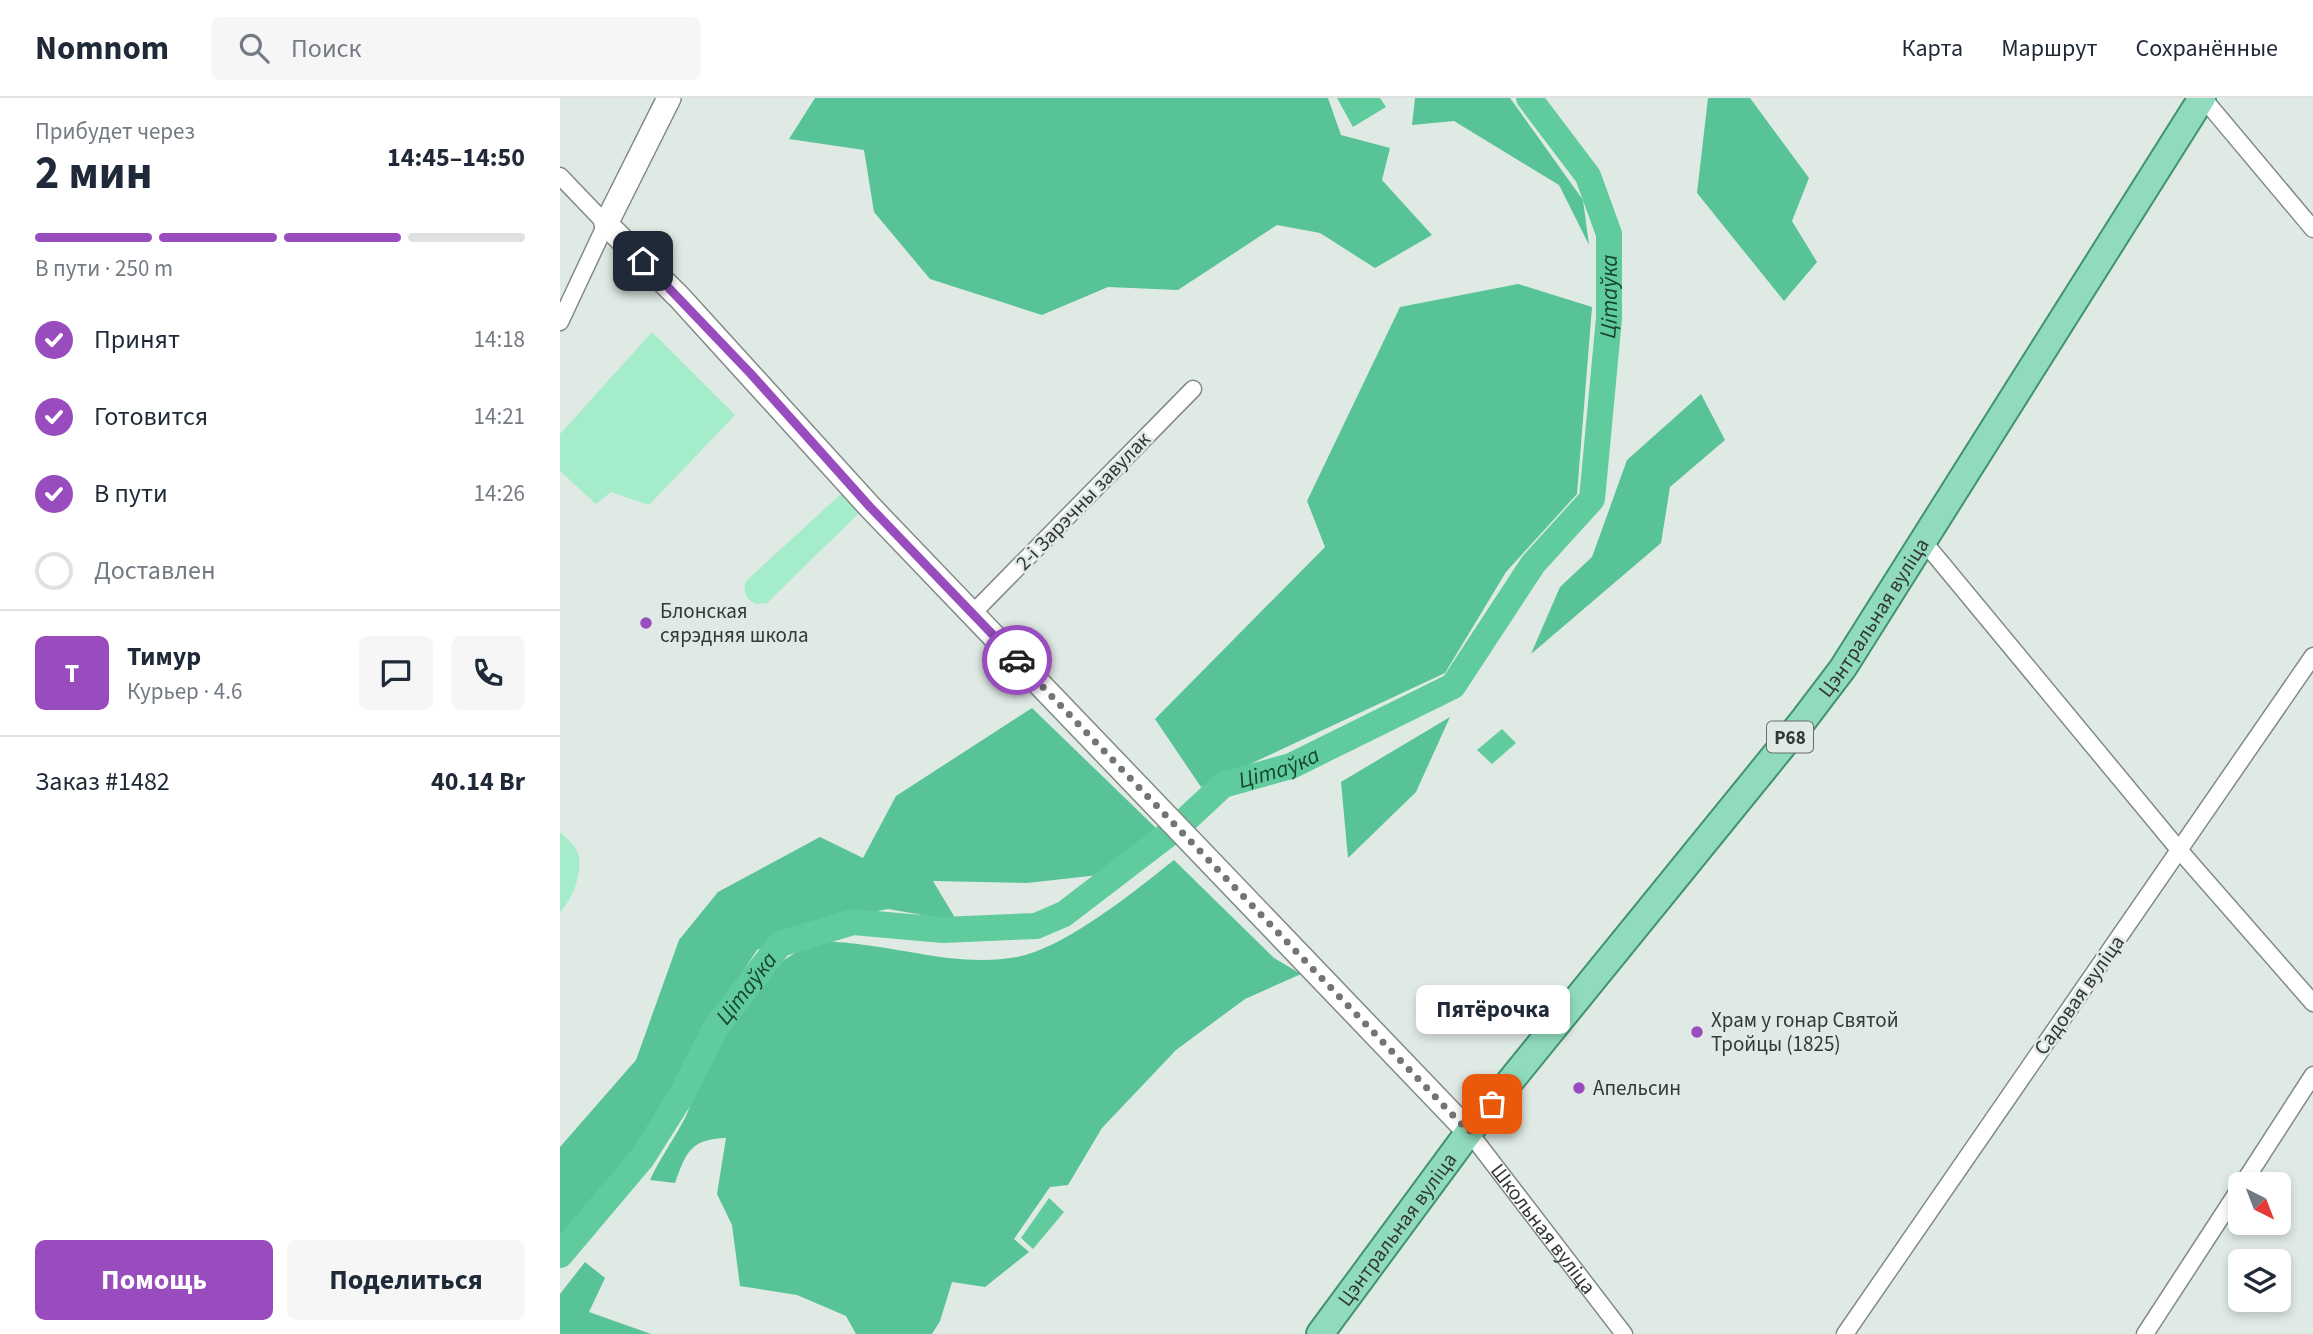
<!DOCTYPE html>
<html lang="ru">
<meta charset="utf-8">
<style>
:root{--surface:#fff;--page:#f6f6f7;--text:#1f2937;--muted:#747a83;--line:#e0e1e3;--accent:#984cbd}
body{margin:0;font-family:"Source Sans 3",sans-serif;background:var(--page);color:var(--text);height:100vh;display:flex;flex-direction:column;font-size:26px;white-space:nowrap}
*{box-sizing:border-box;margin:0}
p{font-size:23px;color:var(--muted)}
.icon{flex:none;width:38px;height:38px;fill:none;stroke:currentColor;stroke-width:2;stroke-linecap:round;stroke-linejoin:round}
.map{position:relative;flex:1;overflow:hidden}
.details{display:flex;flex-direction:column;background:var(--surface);width:560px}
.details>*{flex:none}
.needle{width:46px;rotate:138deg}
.controls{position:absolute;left:1668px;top:1074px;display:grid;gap:14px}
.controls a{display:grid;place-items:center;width:63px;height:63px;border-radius:10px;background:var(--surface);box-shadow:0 4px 10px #0003;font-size:35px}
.pin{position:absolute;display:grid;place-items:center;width:60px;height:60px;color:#fff;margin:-30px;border-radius:14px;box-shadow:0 4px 10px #0006}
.courier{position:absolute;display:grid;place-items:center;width:70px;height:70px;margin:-35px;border:5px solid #984cbd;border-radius:50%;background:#fff;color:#222;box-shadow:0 2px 9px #0007}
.bubble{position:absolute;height:49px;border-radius:10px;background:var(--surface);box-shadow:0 4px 10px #0003;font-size:23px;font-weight:700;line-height:49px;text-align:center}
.overview em{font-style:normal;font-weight:700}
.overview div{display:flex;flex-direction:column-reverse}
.overview{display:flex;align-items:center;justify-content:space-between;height:119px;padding:0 35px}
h1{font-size:46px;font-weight:700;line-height:52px}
.bar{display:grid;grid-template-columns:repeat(4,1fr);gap:10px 7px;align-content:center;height:84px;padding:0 35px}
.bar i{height:9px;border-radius:5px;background:var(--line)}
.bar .current{background:var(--accent)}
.bar p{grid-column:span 4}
.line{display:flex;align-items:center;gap:18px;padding:0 35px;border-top:2px solid var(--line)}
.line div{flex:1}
.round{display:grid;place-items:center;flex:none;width:74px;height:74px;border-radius:10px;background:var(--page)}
ol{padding:0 35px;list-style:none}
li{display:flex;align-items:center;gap:21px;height:77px}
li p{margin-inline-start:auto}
li .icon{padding:7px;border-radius:50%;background:var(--accent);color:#fff;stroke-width:4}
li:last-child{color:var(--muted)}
li i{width:38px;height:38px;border:4px solid var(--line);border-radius:50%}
.cta{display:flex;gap:14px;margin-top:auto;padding:14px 35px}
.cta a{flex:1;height:80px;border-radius:10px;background:var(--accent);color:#fff;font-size:28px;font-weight:700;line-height:80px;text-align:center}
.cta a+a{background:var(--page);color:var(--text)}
header{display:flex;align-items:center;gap:42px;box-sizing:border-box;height:98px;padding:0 35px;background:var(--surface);border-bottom:2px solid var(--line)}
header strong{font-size:33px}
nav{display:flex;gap:38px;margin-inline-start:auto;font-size:24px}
.search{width:490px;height:63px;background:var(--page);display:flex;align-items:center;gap:18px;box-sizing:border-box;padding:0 24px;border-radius:10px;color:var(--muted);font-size:26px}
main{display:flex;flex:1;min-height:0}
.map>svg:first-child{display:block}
.green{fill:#a4ecca}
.forest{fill:#57c396}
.water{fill:#60cc9e}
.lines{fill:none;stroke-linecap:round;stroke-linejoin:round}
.river{stroke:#60cc9e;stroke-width:26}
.street-casing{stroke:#828a86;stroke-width:19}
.secondary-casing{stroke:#828a86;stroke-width:26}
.primary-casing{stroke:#409271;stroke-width:30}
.street{stroke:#fff;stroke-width:16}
.secondary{stroke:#fff;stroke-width:23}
.primary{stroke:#90dbbd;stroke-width:26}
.done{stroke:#707673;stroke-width:7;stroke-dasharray:0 12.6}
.route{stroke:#984cbd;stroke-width:9}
.poi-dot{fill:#984cbd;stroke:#e0eae5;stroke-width:2.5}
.labels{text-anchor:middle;stroke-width:5;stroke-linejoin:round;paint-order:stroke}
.shield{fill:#e0eae5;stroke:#686d6a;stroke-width:2}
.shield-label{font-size:19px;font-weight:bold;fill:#343836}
.street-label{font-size:21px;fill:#343836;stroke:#e0eae5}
.poi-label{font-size:21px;fill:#343836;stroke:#e0eae5;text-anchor:start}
.water-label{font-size:23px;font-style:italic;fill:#164431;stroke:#e0eae5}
</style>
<header>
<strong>Nomnom</strong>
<div class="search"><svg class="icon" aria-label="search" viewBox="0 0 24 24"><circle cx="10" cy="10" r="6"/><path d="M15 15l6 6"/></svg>Поиск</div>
<nav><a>Карта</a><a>Маршрут</a><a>Сохранённые</a></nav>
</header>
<main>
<section class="details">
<div class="overview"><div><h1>2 мин</h1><p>Прибудет через</p></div><em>14:45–14:50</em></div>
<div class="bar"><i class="current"></i><i class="current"></i><i class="current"></i><i></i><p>В пути · 250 m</p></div>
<ol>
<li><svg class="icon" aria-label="check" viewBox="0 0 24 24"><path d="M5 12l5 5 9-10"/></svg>Принят<p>14:18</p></li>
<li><svg class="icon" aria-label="check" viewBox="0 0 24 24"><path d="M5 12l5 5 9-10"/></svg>Готовится<p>14:21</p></li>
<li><svg class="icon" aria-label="check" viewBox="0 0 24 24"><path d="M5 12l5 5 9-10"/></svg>В пути<p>14:26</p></li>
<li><i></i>Доставлен</li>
</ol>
<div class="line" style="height:126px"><b class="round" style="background:var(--accent);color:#fff">Т</b><div><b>Тимур</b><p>Курьер · 4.6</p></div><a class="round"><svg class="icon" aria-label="chat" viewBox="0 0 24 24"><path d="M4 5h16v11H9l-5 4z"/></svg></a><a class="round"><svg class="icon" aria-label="phone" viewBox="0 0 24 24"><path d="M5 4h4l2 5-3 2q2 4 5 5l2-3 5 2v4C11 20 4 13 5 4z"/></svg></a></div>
<div class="line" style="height:91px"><div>Заказ #1482</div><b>40.14 Br</b></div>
<div class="cta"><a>Помощь</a><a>Поделиться</a></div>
</section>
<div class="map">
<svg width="1753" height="1236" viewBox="0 0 1753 1236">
<rect width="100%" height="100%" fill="#e0eae5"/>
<g class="green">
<polygon points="92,234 175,317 89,407 51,394 36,406 0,373 0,336"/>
<path d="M 282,395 L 300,414 L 207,505 L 196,506 C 186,502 182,493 186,483 Z"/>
<path d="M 0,734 C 5,739 13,745 16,751 C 26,767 13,802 0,814 Z"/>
</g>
<g class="forest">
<polygon points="255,0 768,0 781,37 830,50 822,82 872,137 815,170 760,135 717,127 618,192 548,189 482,217 370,181 314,114 304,52 229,41"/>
<polygon points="855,0 950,0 1023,102 1029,147 999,87 894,23 852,27"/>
<polygon points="1148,0 1190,0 1249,80 1232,123 1257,164 1224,203 1137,95"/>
<polygon points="958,186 1032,209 1017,396 946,474 885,575 641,689 595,621 765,449 747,403 840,209"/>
<polygon points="1141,296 1165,342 1110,389 1101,445 971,556 1000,489 1032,459 1067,362"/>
<polygon points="472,610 597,731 539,777 467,785 373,783 397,823 328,811 253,826 197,852 148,927 81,1043 0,1140 0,1049 76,962 119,842 158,794 260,739 303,760 336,698"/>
<polygon points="890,619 856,694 788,760 781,684"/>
<path d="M 614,762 L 714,860 L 741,876 L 685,901 L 616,952 L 542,1030 L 508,1087 L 490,1089 L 454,1141 L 469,1154 L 425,1189 L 392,1184 L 380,1223 L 372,1236 L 296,1236 L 286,1218 L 237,1197 L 180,1188 L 172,1127 L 157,1096 L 166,1040 C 130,1041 126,1055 115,1085 L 90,1082 C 100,1060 115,1040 126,1018 C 134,1000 139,981 147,963 C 169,919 207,861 257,845 C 273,840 336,852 356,855 C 388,861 425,865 457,859 C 505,850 575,793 614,762 Z"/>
<polygon points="25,1164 45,1180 29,1214 91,1236 0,1236 0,1196"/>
</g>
<g class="water">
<polygon points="777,0 820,0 826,9 793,29"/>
<polygon points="942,631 956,645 932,666 917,652"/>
<polygon points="489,1100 504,1114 473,1151 461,1140"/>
</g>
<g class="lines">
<path class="river" id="s1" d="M 0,1157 L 82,1060 L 121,998 L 156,929 L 220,846 L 293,824 L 383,832 L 476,828 L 504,816 L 619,728 L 663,687 L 731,668 L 893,588 L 973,466 L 1032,401 L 1049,220 L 1049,136 L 1028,78 L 969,0"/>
<defs>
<g id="street">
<polyline points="1643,0 1753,131"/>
<polyline points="0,78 46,126 0,224"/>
<polyline points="1364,444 1620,753 1753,905"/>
<polyline points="413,515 633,291"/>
<path id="s2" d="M 909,1034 L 1064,1236"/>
<polyline points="1682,1087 1753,977"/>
<polyline points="1285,1236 1753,558"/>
<polyline points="1585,1236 1680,1090"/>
</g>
<polyline id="secondary" points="109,0 46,126 120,200 310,409 909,1034"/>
<g id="primary">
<path id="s3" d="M 760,1236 L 909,1034 L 1242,624 L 1283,570 L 1642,0"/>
</g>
</defs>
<use href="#street" class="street-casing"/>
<use href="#secondary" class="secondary-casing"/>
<use href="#primary" class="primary-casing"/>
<use href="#street" class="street"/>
<use href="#secondary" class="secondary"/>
<use href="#primary" class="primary"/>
</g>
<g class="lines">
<polyline class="done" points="457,562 909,1034 932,1006"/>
<polyline class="route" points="83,163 191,276 310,409 457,562"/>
</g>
<g class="poi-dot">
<circle cx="86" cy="525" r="7"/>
<circle cx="1137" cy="934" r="7"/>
<circle cx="1019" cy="990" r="7"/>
</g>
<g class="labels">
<rect class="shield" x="1207" y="623.5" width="46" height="31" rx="5"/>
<g class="shield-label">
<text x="1230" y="646">Р68</text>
</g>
<g class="street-label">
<text transform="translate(523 403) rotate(-46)" y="7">2-і Зарэчны завулак</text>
<text dy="7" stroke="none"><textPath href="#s3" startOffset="906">Цэнтральная вуліца</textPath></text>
<text transform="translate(1519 897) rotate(-55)" y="7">Садовая вуліца</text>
<text dy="7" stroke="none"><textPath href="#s3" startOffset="130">Цэнтральная вуліца</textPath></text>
<text dy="7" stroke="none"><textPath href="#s2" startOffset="122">Школьная вуліца</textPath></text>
</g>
<g class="poi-label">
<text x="100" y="520">Блонская<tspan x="100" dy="24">сярэдняя школа</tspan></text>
<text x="1151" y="929">Храм у гонар Святой<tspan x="1151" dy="24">Тройцы (1825)</tspan></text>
<text x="1033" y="997">Апельсин</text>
</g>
<g class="water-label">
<text dy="8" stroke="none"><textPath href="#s1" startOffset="1566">Цітаўка</textPath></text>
<text dy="8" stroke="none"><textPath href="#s1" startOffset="936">Цітаўка</textPath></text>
<text dy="8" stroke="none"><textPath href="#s1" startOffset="327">Цітаўка</textPath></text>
</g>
</g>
</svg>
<div class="controls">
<a><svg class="needle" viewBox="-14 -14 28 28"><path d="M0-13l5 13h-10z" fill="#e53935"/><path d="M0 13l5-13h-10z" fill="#747a83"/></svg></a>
<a><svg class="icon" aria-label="layers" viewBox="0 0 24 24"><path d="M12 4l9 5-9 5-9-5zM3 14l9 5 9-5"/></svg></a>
</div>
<div class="pin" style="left:932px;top:1006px;background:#ea580c"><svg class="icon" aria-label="bag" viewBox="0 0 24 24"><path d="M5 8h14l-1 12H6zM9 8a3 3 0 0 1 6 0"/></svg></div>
<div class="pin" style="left:83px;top:163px;background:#1f2937"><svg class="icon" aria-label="home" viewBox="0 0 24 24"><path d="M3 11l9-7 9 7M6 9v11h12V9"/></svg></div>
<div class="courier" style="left:457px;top:562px"><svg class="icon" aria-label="car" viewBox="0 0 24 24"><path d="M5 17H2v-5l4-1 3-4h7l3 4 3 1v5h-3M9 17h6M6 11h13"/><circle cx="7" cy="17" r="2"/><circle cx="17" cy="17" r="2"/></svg></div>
<div class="bubble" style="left:856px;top:887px;width:154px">Пятёрочка</div>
</div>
</main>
